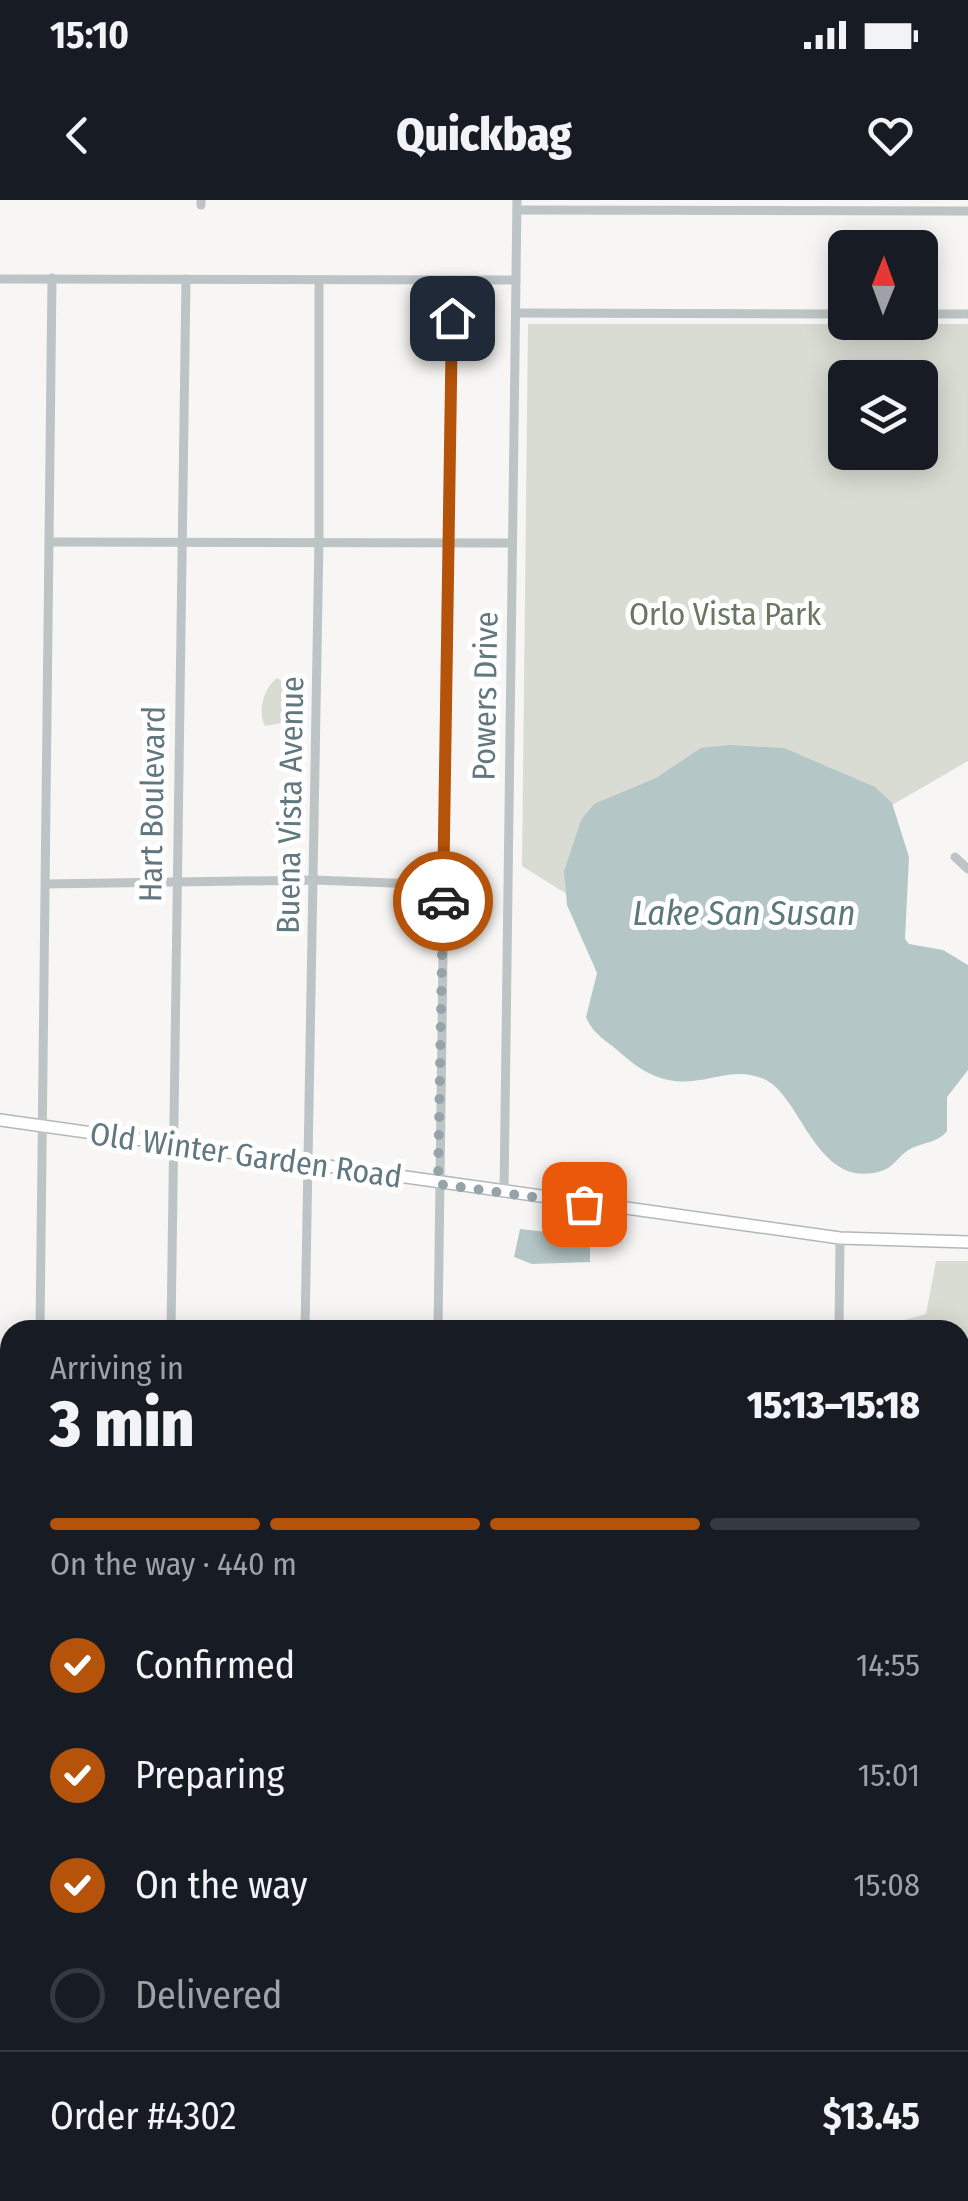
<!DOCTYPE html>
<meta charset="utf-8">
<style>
:root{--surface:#171b24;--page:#242831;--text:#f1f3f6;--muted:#9ea1a6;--line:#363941;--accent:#b45309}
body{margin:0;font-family:"Fira Sans Condensed",sans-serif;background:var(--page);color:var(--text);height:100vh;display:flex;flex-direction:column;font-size:38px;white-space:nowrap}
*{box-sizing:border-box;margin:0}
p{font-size:32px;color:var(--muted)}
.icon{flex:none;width:55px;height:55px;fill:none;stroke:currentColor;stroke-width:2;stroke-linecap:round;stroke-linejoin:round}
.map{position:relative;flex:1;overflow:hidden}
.details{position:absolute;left:0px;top:1120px;width:970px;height:882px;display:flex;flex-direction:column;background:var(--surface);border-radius:30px 30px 0 0;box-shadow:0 5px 25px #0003}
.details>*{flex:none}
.needle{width:65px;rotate:1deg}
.fabs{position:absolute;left:828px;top:30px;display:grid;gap:20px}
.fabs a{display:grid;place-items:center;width:110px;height:110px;border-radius:15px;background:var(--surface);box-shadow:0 5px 25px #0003;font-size:50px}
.pin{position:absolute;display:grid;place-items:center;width:85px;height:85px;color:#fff;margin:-42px;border-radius:20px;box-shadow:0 5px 15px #0006}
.courier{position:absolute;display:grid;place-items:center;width:100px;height:100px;margin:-50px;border:8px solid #b45309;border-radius:50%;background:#fff;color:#222;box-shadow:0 2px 12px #0007}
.summary em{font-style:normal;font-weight:800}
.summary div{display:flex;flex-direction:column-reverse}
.summary{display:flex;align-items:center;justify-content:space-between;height:170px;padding:0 50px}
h1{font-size:65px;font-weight:800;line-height:75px}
.bar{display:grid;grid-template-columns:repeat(4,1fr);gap:15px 10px;align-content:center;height:120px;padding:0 50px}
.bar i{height:12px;border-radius:8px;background:var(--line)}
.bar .on{background:var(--accent)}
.bar p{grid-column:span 4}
.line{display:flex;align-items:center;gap:25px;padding:0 50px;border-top:2px solid var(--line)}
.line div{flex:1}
ol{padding:0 50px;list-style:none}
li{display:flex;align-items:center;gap:30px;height:110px}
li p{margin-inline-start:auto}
li .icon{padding:10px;border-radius:50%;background:var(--accent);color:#fff;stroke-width:4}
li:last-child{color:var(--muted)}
li i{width:55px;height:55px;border:5px solid var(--line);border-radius:50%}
.status{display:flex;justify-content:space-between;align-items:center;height:70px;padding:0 50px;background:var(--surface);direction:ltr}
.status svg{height:28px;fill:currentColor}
header{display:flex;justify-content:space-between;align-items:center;height:130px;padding:0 50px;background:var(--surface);font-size:45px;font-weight:800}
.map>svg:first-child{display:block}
.green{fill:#d8dcd3;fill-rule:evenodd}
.water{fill:#b5c6c7}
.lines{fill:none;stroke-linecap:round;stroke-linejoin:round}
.major-casing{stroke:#b1b8ba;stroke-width:14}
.minor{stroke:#bdc4c6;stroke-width:9}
.major{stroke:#fff;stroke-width:11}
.done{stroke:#96a4a9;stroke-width:10;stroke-dasharray:0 18}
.route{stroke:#b45309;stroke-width:12}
.labels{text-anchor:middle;stroke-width:10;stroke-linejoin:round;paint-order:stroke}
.park-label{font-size:32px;fill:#687860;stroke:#fff}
.street-label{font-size:32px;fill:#617880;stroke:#fff}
.water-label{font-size:35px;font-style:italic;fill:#5b787b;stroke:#fff}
</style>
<div class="status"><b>15:10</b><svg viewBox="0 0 49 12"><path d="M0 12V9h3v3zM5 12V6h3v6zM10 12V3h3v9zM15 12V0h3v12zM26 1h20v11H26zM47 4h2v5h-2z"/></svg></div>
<header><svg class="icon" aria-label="back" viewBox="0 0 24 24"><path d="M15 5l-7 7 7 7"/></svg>Quickbag<svg class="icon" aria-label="heart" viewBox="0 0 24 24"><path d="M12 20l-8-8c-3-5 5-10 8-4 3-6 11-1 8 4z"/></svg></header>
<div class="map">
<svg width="968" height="2001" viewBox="0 0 968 2001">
<rect width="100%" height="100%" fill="#f7f6f4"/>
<g class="green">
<path d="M 528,124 L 968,124 L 968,561 L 830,641 L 600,715 L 522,666 ZM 845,178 L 920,178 L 920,252 L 845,252 Z"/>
<path d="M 277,478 L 294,488 L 298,510 L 293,521 L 265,526 C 257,511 264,488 277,478 Z"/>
<polygon points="936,1061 968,1061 968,1611 960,1611 960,1130 900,1130 900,1121 926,1114"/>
</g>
<g class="water">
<path d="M 730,545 L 784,548 L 875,587 L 892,603 L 909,657 L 905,739 L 909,744 L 943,750 L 968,765 L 968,870 L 947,897 L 947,931 C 937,944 920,942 907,951 C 899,956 893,967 884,970 C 818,994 802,898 766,880 C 719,857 686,911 623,855 C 609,842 593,835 586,817 L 597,773 L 567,705 L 564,671 L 581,620 L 594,604 L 656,578 L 701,548 Z"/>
<polygon points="520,1029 590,1037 590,1062 532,1064 514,1057"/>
<polygon points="10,1532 10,1642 0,1646 0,1534"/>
<polygon points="0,1818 10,1819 10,1992 235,1992 242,2001 0,2001"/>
</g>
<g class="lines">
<defs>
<polyline id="major" points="0,920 840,1038 968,1042"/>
</defs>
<use href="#major" class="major-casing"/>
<g class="minor">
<polyline points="201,5 201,0"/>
<polyline points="517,10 968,11"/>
<polyline points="0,79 516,80"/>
<polyline points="516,113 845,114"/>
<polyline points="920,114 968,114"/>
<polyline points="51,342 512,343"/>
<polyline points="955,657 968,669"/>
<polyline points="46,684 314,680 443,685"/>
<polyline points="504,993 517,0"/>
<polyline points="40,1130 52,78"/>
<polyline points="171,1130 186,79"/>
<polyline points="305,1130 319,340 319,81"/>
<polyline points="438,1130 452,80"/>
<polyline points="839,1130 840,1038"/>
<polyline points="0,1743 10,1743"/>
<polyline points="960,1885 968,1890"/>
<polyline points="477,2001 477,1992"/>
</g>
<use href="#major" class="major"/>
</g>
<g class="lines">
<polyline class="done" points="443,701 438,984 584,1004"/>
<polyline class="route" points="443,701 452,118"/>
</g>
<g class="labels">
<g class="park-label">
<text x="725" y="425">Orlo Vista Park</text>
</g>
<g class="street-label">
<text transform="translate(485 496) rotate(-89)" y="11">Powers Drive</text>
<text transform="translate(152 604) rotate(-89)" y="11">Hart Boulevard</text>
<text transform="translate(290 605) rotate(-89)" y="11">Buena Vista Avenue</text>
<text transform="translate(246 955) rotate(8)" y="11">Old Winter Garden Road</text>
</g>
<g class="water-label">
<text x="744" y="725">Lake San Susan</text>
</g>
</g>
</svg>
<div class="fabs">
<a><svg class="needle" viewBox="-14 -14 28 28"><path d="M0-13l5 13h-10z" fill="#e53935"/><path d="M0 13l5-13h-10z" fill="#9ea1a6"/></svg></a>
<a><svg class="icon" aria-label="layers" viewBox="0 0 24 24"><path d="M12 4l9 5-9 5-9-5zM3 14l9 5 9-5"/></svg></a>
</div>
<div class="pin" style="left:584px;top:1004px;background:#ea580c"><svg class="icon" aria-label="bag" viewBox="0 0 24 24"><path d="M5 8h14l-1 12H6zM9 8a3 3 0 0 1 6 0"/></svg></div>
<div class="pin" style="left:452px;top:118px;background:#1f2937"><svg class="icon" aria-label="home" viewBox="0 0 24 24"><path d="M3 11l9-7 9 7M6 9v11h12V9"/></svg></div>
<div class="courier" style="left:443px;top:701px"><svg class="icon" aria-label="car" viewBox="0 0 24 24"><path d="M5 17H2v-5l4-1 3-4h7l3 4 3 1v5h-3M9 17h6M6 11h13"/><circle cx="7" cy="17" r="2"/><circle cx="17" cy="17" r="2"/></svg></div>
<section class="details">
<div class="summary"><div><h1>3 min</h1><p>Arriving in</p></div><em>15:13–15:18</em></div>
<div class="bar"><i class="on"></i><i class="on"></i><i class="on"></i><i></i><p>On the way · 440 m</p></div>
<ol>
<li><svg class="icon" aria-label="check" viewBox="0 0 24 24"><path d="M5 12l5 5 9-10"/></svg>Confirmed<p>14:55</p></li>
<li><svg class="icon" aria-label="check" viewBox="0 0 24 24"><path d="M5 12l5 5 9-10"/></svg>Preparing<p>15:01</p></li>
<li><svg class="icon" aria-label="check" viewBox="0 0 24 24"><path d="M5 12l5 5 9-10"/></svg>On the way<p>15:08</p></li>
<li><i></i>Delivered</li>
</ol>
<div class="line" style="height:130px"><div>Order #4302</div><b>$13.45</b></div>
</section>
</div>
